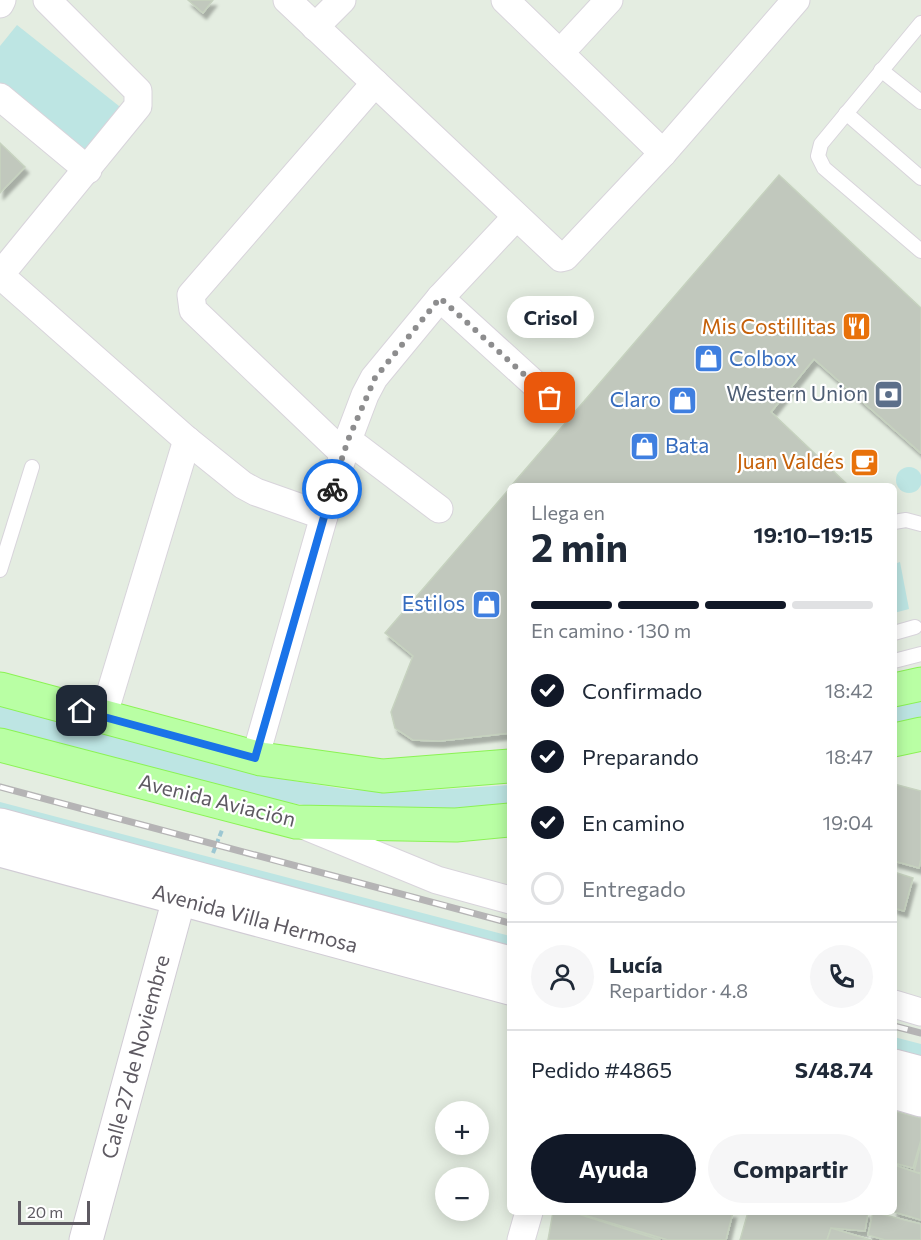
<!DOCTYPE html>
<html lang="es">
<meta charset="utf-8">
<style>
:root{--surface:#fff;--page:#f6f6f7;--text:#1f2937;--muted:#747a83;--line:#e0e1e3;--accent:#111827}
body{margin:0;font-family:Commissioner,sans-serif;background:var(--page);color:var(--text);height:100vh;display:flex;flex-direction:column;font-size:22px;white-space:nowrap}
*{box-sizing:border-box;margin:0}
p{font-size:20px;color:var(--muted)}
.icon{flex:none;width:33px;height:33px;fill:none;stroke:currentColor;stroke-width:2;stroke-linecap:round;stroke-linejoin:round}
.map{position:relative;flex:1;overflow:hidden}
.side{position:absolute;left:507px;top:483px;width:390px;height:732px;display:flex;flex-direction:column;background:var(--surface);border-radius:9px;box-shadow:0 3px 15px #0003}
.side>*{flex:none}
.buttons{position:absolute;left:435px;top:1101px;display:grid;gap:12px}
.buttons a{display:grid;place-items:center;width:54px;height:54px;border-radius:50%;background:var(--surface);box-shadow:0 3px 15px #0003;font-size:30px}
.scale{position:absolute;left:18px;bottom:15px;width:72px;box-sizing:border-box;padding-left:6px;border:3px solid #5e5a62;border-top:0;font-size:16px;line-height:21px;white-space:nowrap;color:#5e5a62;-webkit-text-stroke:4px #fff;paint-order:stroke}
.pin{position:absolute;display:grid;place-items:center;width:51px;height:51px;color:#fff;margin:-26px;border-radius:12px;box-shadow:0 3px 9px #0006}
.courier{position:absolute;display:grid;place-items:center;width:60px;height:60px;margin:-30px;border:4px solid #1a73e8;border-radius:50%;background:#fff;color:#222;box-shadow:0 2px 8px #0007}
.bubble{position:absolute;height:42px;border-radius:21px;background:var(--surface);box-shadow:0 3px 15px #0003;font-size:20px;font-weight:700;line-height:42px;text-align:center}
.head em{font-style:normal;font-weight:700}
.head div{display:flex;flex-direction:column-reverse}
.head{display:flex;align-items:center;justify-content:space-between;height:102px;padding:0 24px}
h1{font-size:39px;font-weight:700;line-height:45px}
.bar{display:grid;grid-template-columns:repeat(4,1fr);gap:9px 6px;align-content:center;height:72px;padding:0 24px}
.bar i{height:8px;border-radius:4px;background:var(--line)}
.bar .selected{background:var(--accent)}
.bar p{grid-column:span 4}
.line{display:flex;align-items:center;gap:15px;padding:0 24px;border-top:2px solid var(--line)}
.line div{flex:1}
.round{display:grid;place-items:center;flex:none;width:63px;height:63px;border-radius:32px;background:var(--page)}
ol{padding:0 24px;list-style:none}
li{display:flex;align-items:center;gap:18px;height:66px}
li p{margin-inline-start:auto}
li .icon{padding:6px;border-radius:50%;background:var(--accent);color:#fff;stroke-width:4}
li:last-child{color:var(--muted)}
li i{width:33px;height:33px;border:3px solid var(--line);border-radius:50%}
.action{display:flex;gap:12px;margin-top:auto;padding:12px 24px}
.action a{flex:1;height:69px;border-radius:36px;background:var(--accent);color:#fff;font-size:24px;font-weight:700;line-height:69px;text-align:center}
.action a+a{background:var(--page);color:var(--text)}
.map>svg:first-child{display:block}
.green{fill:#bde5e3}
.building{fill:#c1c8bd;stroke:#c6d2bf;stroke-width:1.5;filter:url(#shadow)}
.lines{fill:none;stroke-linecap:round;stroke-linejoin:round}
.lane-casing{stroke:#d8d4db;stroke-width:16}
.street-casing{stroke:#d8d4db;stroke-width:29}
.secondary-casing{stroke:#d1ccd5;stroke-width:35}
.primary-casing{stroke:#8bf354;stroke-width:35}
.path{stroke:#9cc7d2;stroke-width:4;stroke-dasharray:6 3;stroke-linecap:butt}
.lane{stroke:#fff;stroke-width:14}
.street{stroke:#fff;stroke-width:27}
.secondary{stroke:#fff;stroke-width:33}
.primary{stroke:#b9ffa4;stroke-width:33}
.rail-casing{stroke:#b5b4b5;stroke-width:7}
.rail{stroke:#fff;stroke-width:4.5;stroke-dasharray:14;stroke-linecap:butt}
.done{stroke:#8d8d8e;stroke-width:6;stroke-dasharray:0 10.8}
.route{stroke:#1a73e8;stroke-width:8}
.labels{text-anchor:middle;stroke-width:4.5;stroke-linejoin:round;paint-order:stroke}
.food-label{font-size:21px;fill:#c56008;stroke:#fff;text-anchor:end}
.shop-label{font-size:21px;fill:#366cbe;stroke:#fff;text-anchor:start}
.service-label{font-size:21px;fill:#4e5e75;stroke:#fff;text-anchor:end}
.street-label{font-size:21px;fill:#5e5a62;stroke:#fff}
</style>
<div class="map">
<svg width="921" height="1240" viewBox="0 0 921 1240">
<defs>
<filter id="shadow"><feDropShadow dx="3.5" dy="6" stdDeviation="1.5" flood-color="#0004"/></filter>
</defs>
<rect width="100%" height="100%" fill="#e4ede1"/>
<g class="green">
<polygon points="17,25 124,110 76,171 0,111 0,46"/>
<circle cx="909" cy="480" r="13"/>
<polygon points="900,562 909,609 894,613 894,564"/>
<polygon points="921,698 921,720 894,726 894,703"/>
<polygon points="0,703 276,778 350,790 421,791 510,785 510,806 421,813 342,811 272,800 0,729"/>
<polygon points="0,802 510,936 510,951 0,813"/>
<polygon points="894,1037 921,1044 921,1063 894,1056"/>
</g>
<g class="building">
<polygon points="188,0 213,0 203,13"/>
<polygon points="0,143 25,167 0,193"/>
<polygon points="779,175 921,308 921,453 814,359 771,412 849,486 511,486"/>
<polygon points="510,488 510,733 440,741 413,740 395,728 391,712 413,656 385,633"/>
<polygon points="894,784 921,791 921,859 919,868 894,861"/>
<polygon points="894,872 913,878 904,911 894,908"/>
<polygon points="894,1111 921,1118 921,1140 913,1168 894,1163"/>
<polygon points="921,1143 921,1173 914,1172"/>
<polygon points="894,1165 921,1174 921,1220 894,1212"/>
<polygon points="553,1212 572,1212 660,1240 548,1240"/>
<polygon points="574,1212 733,1212 726,1240 668,1240"/>
<polygon points="748,1212 868,1212 865,1231 831,1228 827,1240 740,1240"/>
<polygon points="873,1212 921,1224 921,1240 885,1240 868,1235"/>
<polygon points="831,1228 871,1240 827,1240"/>
</g>
<g class="lines">
<defs>
<g id="lane">
<polyline points="921,23 821,144 818,156 824,168 921,251"/>
<polyline points="881,70 921,102"/>
<polyline points="846,113 921,178"/>
<polyline points="894,522 906,520 921,524"/>
<polyline points="0,570 32,467"/>
<polyline points="894,633 915,627"/>
<polyline points="894,661 921,654"/>
</g>
<g id="street">
<polyline points="47,0 138,91 138,106 0,275 187,440 243,485 256,492 324,516"/>
<polyline points="287,0 561,258 565,257 663,153 796,0"/>
<polyline points="505,0 663,153"/>
<polyline points="0,4 2,0"/>
<polyline points="315,27 342,0"/>
<polyline points="560,53 609,0"/>
<polyline points="0,97 88,170"/>
<polyline points="440,298 550,398"/>
<polyline points="348,440 439,509"/>
<polyline points="343,453 193,310 191,295 375,83"/>
<polyline points="103,717 187,440"/>
<polyline points="255,758 324,516 348,440 365,395 374,378 440,298 516,217"/>
<polyline points="303,825 437,880 510,900"/>
<polyline points="894,1004 921,1012"/>
<polyline points="521,1240 529,1212"/>
</g>
<g id="secondary">
<polyline points="0,825 510,963"/>
<polyline points="0,850 510,988"/>
<polyline points="894,1066 921,1073"/>
<polyline points="894,1092 921,1100"/>
<polyline points="86,1240 185,877"/>
</g>
<g id="primary">
<polyline points="0,689 261,759 383,776 510,766"/>
<polyline points="894,690 921,684"/>
<polyline points="894,740 921,734"/>
<polyline points="0,745 296,822 456,825 510,820"/>
</g>
</defs>
<use href="#lane" class="lane-casing"/>
<use href="#street" class="street-casing"/>
<use href="#secondary" class="secondary-casing"/>
<use href="#primary" class="primary-casing"/>
<polyline class="path" points="213,853 222,830"/>
<use href="#lane" class="lane"/>
<use href="#street" class="street"/>
<use href="#secondary" class="secondary"/>
<use href="#primary" class="primary"/>
<defs>
<g id="rail">
<polyline points="0,787 510,923"/>
<polyline points="894,1026 921,1033"/>
</g>
</defs>
<use href="#rail" class="rail-casing"/>
<use href="#rail" class="rail"/>
</g>
<g class="lines">
<polyline class="done" points="332,489 348,440 375,378 440,298 550,398"/>
<polyline class="route" points="82,711 255,758 332,489"/>
</g>
<defs>
<symbol id="restaurant-square" viewBox="-11 -11 22 22"><rect x="-9" y="-9" width="18" height="18" rx="4" fill="#e8710a" stroke="#fff"/><path d="M-5-6h1v4h1v-4h1v4h1v-4h1v5L-1.5 .5V6h-2V.5L-5-1ZM5-6V6H3V1.5H1.5Q1.5-4 5-6Z" fill="#fff"/></symbol>
<symbol id="shop-square" viewBox="-11 -11 22 22"><rect x="-9" y="-9" width="18" height="18" rx="4" fill="#3f7fe0" stroke="#fff"/><path d="M-5-2.5h2.3a2.7 3.5 0 0 1 5.4 0H5L5.5 6h-11ZM-1.5-2.5h3a1.5 2.3 0 0 0-3 0Z" fill="#fff"/></symbol>
<symbol id="bank-square" viewBox="-11 -11 22 22"><rect x="-9" y="-9" width="18" height="18" rx="4" fill="#5c6f8a" stroke="#fff"/><path d="M-6-4H6V4H-6ZM0-2.3a2.3 2.3 0 1 0 0 4.6a2.3 2.3 0 1 0 0-4.6Z" fill="#fff"/></symbol>
<symbol id="cafe-square" viewBox="-11 -11 22 22"><rect x="-9" y="-9" width="18" height="18" rx="4" fill="#e8710a" stroke="#fff"/><path d="M-5.5-4.5H6V0H3Q3 3.5 0 3.5H-2.5Q-5.5 3.5-5.5 0ZM3-3.2v2h1.7v-2ZM-6 4.5H4V6H-6Z" fill="#fff"/></symbol>
</defs>
<g fill-rule="evenodd">
<use href="#restaurant-square" x="840" y="310" width="33" height="33"/>
<use href="#shop-square" x="692" y="342" width="33" height="33"/>
<use href="#bank-square" x="872" y="378" width="33" height="33"/>
<use href="#shop-square" x="666" y="384" width="33" height="33"/>
<use href="#shop-square" x="628" y="430" width="33" height="33"/>
<use href="#cafe-square" x="848" y="446" width="33" height="33"/>
<use href="#shop-square" x="470" y="588" width="33" height="33"/>
</g>
<g class="labels">
<g class="food-label">
<text x="836" y="334">Mis Costillitas</text>
<text x="844" y="469">Juan Valdés</text>
</g>
<g class="shop-label">
<text x="729" y="366">Colbox</text>
<text x="661" y="407" text-anchor="end">Claro</text>
<text x="665" y="453">Bata</text>
<text x="465" y="611" text-anchor="end">Estilos</text>
</g>
<g class="service-label">
<text x="868" y="401">Western Union</text>
</g>
<g class="street-label">
<text transform="translate(217 801) rotate(14)" y="7">Avenida Aviación</text>
<text transform="translate(255 919) rotate(15)" y="7">Avenida Villa Hermosa</text>
<text transform="translate(136 1057) rotate(-75)" y="7">Calle 27 de Noviembre</text>
</g>
</g>
</svg>
<div class="buttons">
<a>+</a>
<a>−</a>
</div>
<div class="scale">20 m</div>
<div class="pin" style="left:550px;top:398px;background:#ea580c"><svg class="icon" aria-label="bag" viewBox="0 0 24 24"><path d="M5 8h14l-1 12H6zM9 8a3 3 0 0 1 6 0"/></svg></div>
<div class="pin" style="left:82px;top:711px;background:#1f2937"><svg class="icon" aria-label="home" viewBox="0 0 24 24"><path d="M3 11l9-7 9 7M6 9v11h12V9"/></svg></div>
<div class="courier" style="left:332px;top:489px"><svg class="icon" aria-label="bike" viewBox="0 0 24 24"><circle cx="6" cy="16" r="4"/><circle cx="18" cy="16" r="4"/><path d="M6 16l4-8h5l3 8M10 8l3 8H6M13 5h3"/></svg></div>
<div class="bubble" style="left:507px;top:296px;width:87px">Crisol</div>
<section class="side">
<div class="head"><div><h1>2 min</h1><p>Llega en</p></div><em>19:10–19:15</em></div>
<div class="bar"><i class="selected"></i><i class="selected"></i><i class="selected"></i><i></i><p>En camino · 130 m</p></div>
<ol>
<li><svg class="icon" aria-label="check" viewBox="0 0 24 24"><path d="M5 12l5 5 9-10"/></svg>Confirmado<p>18:42</p></li>
<li><svg class="icon" aria-label="check" viewBox="0 0 24 24"><path d="M5 12l5 5 9-10"/></svg>Preparando<p>18:47</p></li>
<li><svg class="icon" aria-label="check" viewBox="0 0 24 24"><path d="M5 12l5 5 9-10"/></svg>En camino<p>19:04</p></li>
<li><i></i>Entregado</li>
</ol>
<div class="line" style="height:108px"><a class="round"><svg class="icon" aria-label="person" viewBox="0 0 24 24"><circle cx="12" cy="8" r="4"/><path d="M4 21q1-7 8-7t8 7"/></svg></a><div><b>Lucía</b><p>Repartidor · 4.8</p></div><a class="round"><svg class="icon" aria-label="phone" viewBox="0 0 24 24"><path d="M5 4h4l2 5-3 2q2 4 5 5l2-3 5 2v4C11 20 4 13 5 4z"/></svg></a></div>
<div class="line" style="height:78px"><div>Pedido #4865</div><b>S/48.74</b></div>
<div class="action"><a>Ayuda</a><a>Compartir</a></div>
</section>
</div>
